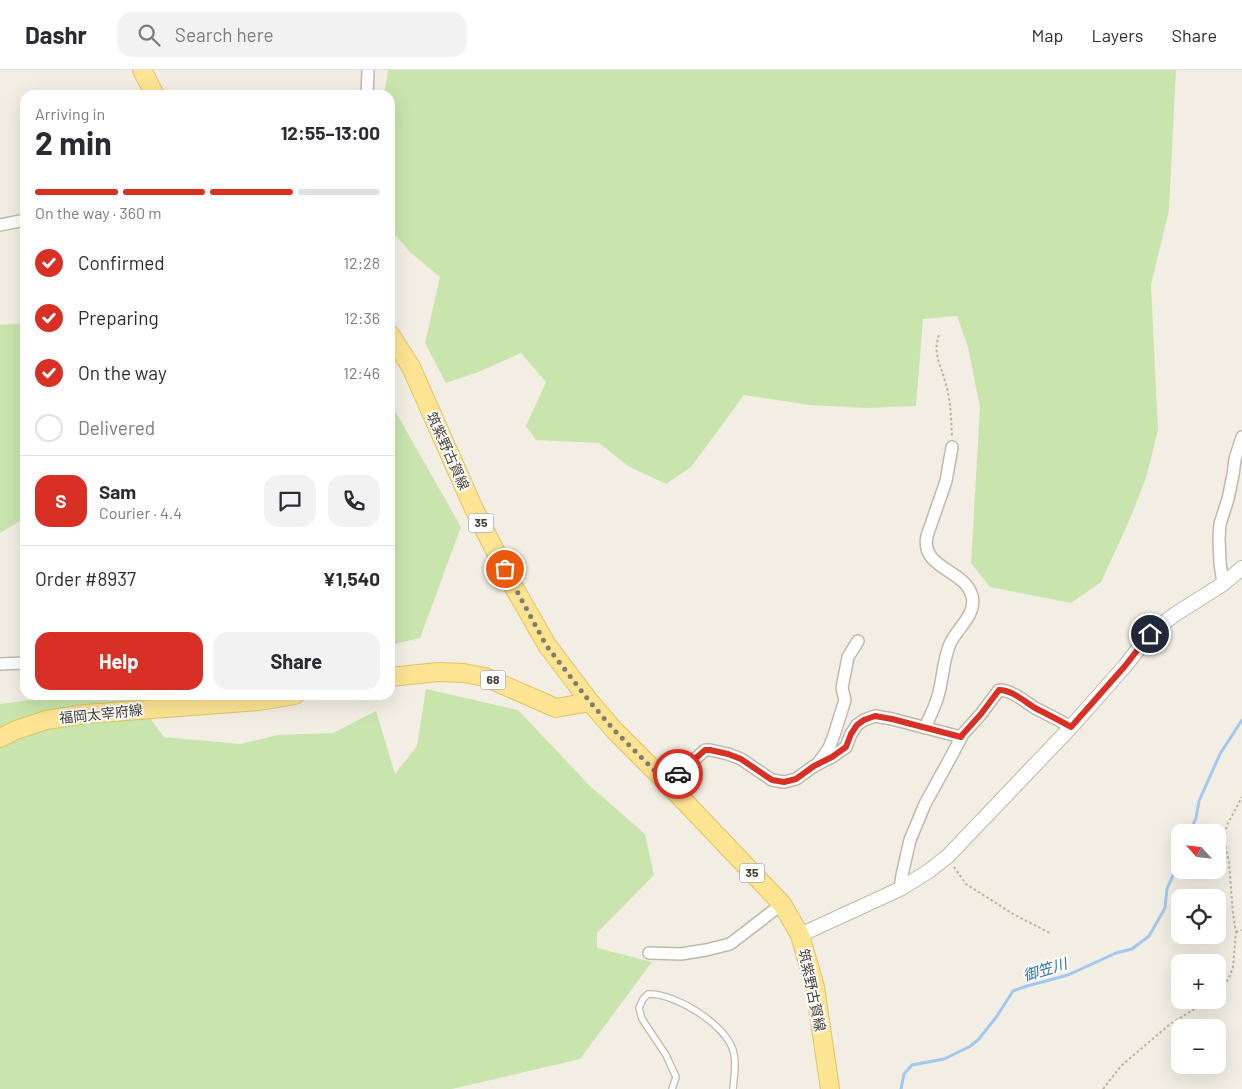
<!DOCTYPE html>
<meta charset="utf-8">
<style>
:root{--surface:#fff;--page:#f2f2f3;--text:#2b2b33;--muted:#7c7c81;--line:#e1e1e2;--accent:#d93025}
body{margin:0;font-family:Barlow,"Noto Sans JP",sans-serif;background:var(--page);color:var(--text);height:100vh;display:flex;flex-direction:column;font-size:19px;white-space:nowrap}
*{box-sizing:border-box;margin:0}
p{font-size:16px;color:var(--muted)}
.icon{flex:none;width:28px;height:28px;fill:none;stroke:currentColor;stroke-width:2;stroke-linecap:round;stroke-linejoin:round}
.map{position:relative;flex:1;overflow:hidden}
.sheet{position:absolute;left:20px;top:20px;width:375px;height:610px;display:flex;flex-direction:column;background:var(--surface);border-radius:15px;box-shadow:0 5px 20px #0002}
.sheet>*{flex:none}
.needle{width:32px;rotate:297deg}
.tools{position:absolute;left:1171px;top:754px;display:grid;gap:10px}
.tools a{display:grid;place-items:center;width:55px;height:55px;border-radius:10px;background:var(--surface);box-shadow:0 5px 20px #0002;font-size:25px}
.pin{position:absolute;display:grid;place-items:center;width:42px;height:42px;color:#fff;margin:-21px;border:2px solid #fff;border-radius:50%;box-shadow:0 1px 5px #0007}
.courier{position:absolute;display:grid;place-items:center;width:50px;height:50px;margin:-25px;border:4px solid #d93025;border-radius:50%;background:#fff;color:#222;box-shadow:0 1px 6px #0007}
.summary em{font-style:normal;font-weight:700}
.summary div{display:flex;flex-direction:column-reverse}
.summary{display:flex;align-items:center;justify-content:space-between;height:85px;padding:0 15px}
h1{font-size:32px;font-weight:700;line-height:38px}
.bar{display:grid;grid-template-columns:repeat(4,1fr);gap:8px 5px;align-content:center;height:60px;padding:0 15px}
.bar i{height:6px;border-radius:4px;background:var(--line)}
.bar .on{background:var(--accent)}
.bar p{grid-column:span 4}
.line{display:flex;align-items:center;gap:12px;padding:0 15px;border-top:1px solid var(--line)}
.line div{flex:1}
.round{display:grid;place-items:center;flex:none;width:52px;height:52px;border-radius:15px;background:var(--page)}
ol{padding:0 15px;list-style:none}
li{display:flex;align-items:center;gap:15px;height:55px}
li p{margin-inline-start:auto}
li .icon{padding:5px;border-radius:50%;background:var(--accent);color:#fff;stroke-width:4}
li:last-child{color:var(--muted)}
li i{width:28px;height:28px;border:2px solid var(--line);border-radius:50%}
.primary-button{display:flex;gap:10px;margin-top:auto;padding:10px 15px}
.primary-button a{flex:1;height:58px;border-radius:15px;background:var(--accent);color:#fff;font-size:20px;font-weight:700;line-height:58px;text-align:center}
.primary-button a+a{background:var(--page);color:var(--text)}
header{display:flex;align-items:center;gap:30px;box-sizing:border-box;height:70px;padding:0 25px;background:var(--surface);border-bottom:1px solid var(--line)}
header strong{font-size:24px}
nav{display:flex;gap:28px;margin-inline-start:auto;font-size:18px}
.search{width:350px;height:45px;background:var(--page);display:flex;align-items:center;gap:12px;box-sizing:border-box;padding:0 18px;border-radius:15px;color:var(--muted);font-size:19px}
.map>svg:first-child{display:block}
.green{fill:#c9e5ad}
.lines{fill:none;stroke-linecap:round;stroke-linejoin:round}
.stream{stroke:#a1c9ee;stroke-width:3}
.service-casing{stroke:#c0b9aa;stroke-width:8}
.minor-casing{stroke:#c0b9aa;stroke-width:14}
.tertiary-casing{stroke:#c0b9aa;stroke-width:16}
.primary-casing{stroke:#e0c363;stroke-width:20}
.path{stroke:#beb399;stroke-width:2;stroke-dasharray:2.5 2.5;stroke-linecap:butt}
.service{stroke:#fff;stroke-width:5.5}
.minor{stroke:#fff;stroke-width:11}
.tertiary{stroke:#fff;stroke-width:14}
.primary{stroke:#fce493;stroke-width:18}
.done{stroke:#807c72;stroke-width:5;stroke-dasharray:0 9}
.route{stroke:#d93025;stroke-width:6}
.labels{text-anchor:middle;stroke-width:4;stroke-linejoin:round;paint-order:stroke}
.shield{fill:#fff;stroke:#7b7871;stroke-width:1}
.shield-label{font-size:12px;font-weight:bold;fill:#433e34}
.street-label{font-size:14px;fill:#433e34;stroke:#fff}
.water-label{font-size:15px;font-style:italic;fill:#3070ac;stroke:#fff}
</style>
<header>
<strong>Dashr</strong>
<div class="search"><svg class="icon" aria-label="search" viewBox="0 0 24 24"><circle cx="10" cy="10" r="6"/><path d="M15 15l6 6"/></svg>Search here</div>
<nav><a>Map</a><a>Layers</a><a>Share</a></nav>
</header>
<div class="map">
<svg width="1242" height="1019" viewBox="0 0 1242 1019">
<rect width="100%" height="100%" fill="#f2eee4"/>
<g class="green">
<polygon points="388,0 1176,0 1169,140 1151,215 1158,360 1146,408 1130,449 1101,512 1071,533 990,517 971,493 980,337 968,277 957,246 923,249 916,336 867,338 809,335 744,325 691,397 666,414 628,396 599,373 536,370 526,356 546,312 521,283 476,303 446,313 425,273 440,207 411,183 390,159 390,25 384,25"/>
<polygon points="25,253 25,448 0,463 0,255"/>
<polygon points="390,332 461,457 420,568 390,575"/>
<polygon points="426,619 518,640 590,716 645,764 654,805 597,863 597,878 652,892 580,989 452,1019 0,1019 0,634 68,625 133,625 164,667 240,674 278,665 333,663 376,641 395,704 417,676"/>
</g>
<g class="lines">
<g class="stream">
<polyline points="1190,762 1196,748 1199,731 1220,684 1242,650"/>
<polyline points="901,1019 904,1004 912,995 944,989 969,977 978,970 997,946 1013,921 1027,916 1068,905 1116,883 1132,879 1149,866 1165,838 1167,819 1180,789"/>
</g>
<defs>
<path id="service" d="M 672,1019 L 676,1007 L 666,985 L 642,949 L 639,938 L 643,929 L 648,924 C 675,923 725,954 733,980 C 737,993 734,1006 733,1019"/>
<g id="minor">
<polyline points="367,25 368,0"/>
<polyline points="0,155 25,150"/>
<polyline points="1223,514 1220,493 1219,468 1220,454 1228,429 1233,405 1235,389 1242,367"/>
<polyline points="0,594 25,593"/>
<path d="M 925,658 C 929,648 935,637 938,626 C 943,609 943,590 950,574 C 956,559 977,545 972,526 C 965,499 920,499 927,466 L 946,411 L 952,377"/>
<polyline points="819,692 829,678 834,665 845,630 842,618 848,587 858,571"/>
<polyline points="668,714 705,680 710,680 728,684 741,689 772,710 784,712 796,709 814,696 832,687 846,677 851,664 857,655 864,650 875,646 892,649 961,667"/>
<path d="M 900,819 L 902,805 L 910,770 L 925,734 L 953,683 L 963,664 L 981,644 L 999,620 C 1012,620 1024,631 1035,638 C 1047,644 1059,650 1071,657"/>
<polyline points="649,883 681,884 706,880 730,874 782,834"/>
</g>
<polyline id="tertiary" points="800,865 900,819 929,801 948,786 1071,657 1125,596 1150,564 1174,545 1223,514 1242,498"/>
<g id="primary">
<polyline points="142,0 155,25"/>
<polyline points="390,264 411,297 474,439 512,514 547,575 590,632 615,661 668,714 782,834 800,865 815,917 830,1019"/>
<polyline points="390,607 438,602 464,603 485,607 556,638 590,632"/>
<polyline points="0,668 16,660 46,650 86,644 259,631 295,625"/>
</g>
</defs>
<use href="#service" class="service-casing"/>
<use href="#minor" class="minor-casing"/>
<use href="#tertiary" class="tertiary-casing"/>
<use href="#primary" class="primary-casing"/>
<g class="path">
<path d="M 939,265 C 932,284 942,297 946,315 C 951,332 951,349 952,367"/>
<polyline points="954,797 966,814 1013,844 1050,863"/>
<polyline points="1236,862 1242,860"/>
<polyline points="1218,924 1229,908 1233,897 1236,862 1233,844 1229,793 1224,768 1227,755 1242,727"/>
<polyline points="1103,1019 1121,996 1136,983 1169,955 1209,930"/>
</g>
<use href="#service" class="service"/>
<use href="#minor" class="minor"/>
<use href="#tertiary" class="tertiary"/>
<use href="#primary" class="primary"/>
</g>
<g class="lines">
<polyline class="done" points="505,499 546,575 590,632 615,661 668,714 678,704"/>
<path class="route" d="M 678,704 L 705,680 L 710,680 L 728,684 L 741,689 L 766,706 L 772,710 L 784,712 L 796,709 L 814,696 L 832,687 L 846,677 L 851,664 L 857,655 L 864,650 L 875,646 L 892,649 L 961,667 L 963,664 L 981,644 L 999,620 C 1012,620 1024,631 1035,638 C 1047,644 1059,650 1071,657 L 1125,596 L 1150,564"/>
</g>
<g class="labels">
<g class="shield">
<rect x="468.5" y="443.5" width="25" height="19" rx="4"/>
<rect x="480.5" y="600.5" width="25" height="19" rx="4"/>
<rect x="739.5" y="793.5" width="25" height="19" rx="4"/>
</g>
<g class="shield-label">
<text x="481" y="457">35</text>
<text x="493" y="614">68</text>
<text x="752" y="807">35</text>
</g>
<g class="street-label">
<text transform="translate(448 381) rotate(66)" y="5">筑紫野古賀線</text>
<text transform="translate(101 644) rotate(-6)" y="5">福岡太宰府線</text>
<text transform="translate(812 920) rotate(78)" y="5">筑紫野古賀線</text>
</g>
<g class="water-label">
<text transform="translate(1045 900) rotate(-17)" y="5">御笠川</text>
</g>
</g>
</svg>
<div class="tools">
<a><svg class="needle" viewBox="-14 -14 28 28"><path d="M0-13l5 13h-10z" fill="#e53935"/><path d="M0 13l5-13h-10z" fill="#7c7c81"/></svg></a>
<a><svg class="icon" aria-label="locate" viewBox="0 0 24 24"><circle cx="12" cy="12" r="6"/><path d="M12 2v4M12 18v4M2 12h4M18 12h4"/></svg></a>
<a>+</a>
<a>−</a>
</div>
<div class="pin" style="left:505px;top:499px;background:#ea580c"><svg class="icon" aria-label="bag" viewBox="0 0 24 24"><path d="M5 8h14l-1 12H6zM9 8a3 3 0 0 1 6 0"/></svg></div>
<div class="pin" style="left:1150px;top:564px;background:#1f2937"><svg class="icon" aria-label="home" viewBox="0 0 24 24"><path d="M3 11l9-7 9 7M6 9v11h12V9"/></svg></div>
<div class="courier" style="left:678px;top:704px"><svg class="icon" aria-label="car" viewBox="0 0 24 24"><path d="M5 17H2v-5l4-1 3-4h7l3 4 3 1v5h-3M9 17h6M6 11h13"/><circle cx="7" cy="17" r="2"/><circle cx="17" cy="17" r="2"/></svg></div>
<section class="sheet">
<div class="summary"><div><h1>2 min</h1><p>Arriving in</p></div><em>12:55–13:00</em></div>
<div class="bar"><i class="on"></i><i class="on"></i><i class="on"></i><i></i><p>On the way · 360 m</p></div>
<ol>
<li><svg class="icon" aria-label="check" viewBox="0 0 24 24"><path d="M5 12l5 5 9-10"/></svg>Confirmed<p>12:28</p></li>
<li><svg class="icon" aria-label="check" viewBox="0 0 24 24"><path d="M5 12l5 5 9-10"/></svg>Preparing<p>12:36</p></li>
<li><svg class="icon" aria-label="check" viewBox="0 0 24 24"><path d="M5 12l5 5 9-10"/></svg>On the way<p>12:46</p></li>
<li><i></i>Delivered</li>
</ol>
<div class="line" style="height:90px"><b class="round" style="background:var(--accent);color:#fff">S</b><div><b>Sam</b><p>Courier · 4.4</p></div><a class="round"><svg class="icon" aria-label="chat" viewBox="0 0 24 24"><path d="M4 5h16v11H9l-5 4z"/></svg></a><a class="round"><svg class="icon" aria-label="phone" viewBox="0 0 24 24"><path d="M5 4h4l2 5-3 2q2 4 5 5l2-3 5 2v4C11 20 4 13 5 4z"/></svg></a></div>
<div class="line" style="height:65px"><div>Order #8937</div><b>¥1,540</b></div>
<div class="primary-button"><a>Help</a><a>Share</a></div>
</section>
</div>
